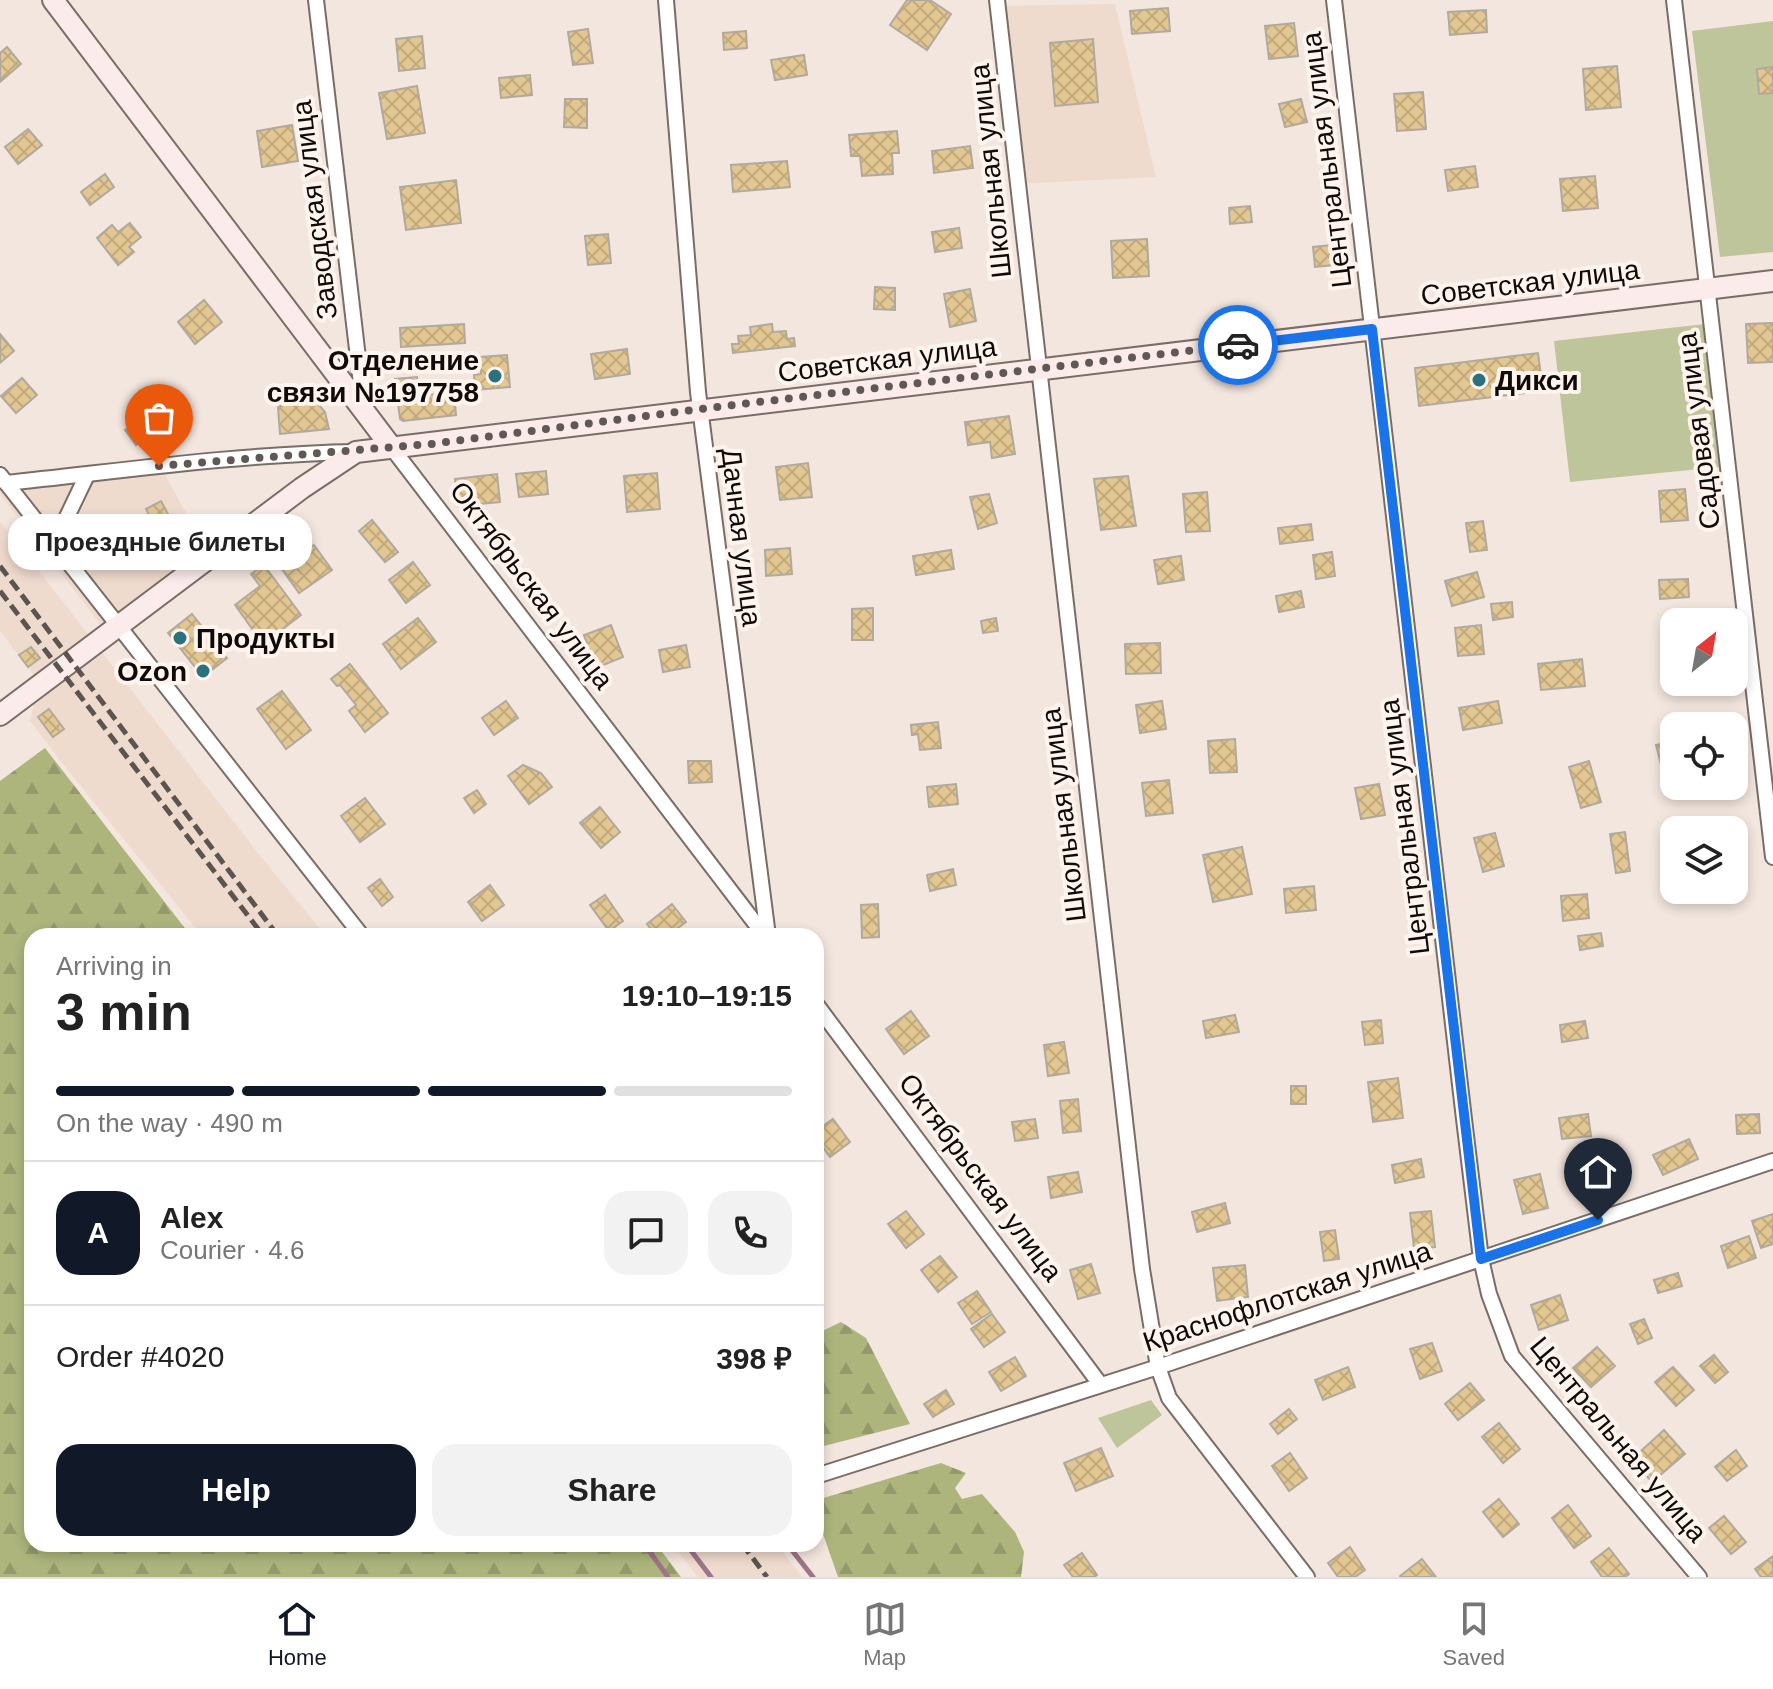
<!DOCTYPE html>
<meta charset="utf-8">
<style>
:root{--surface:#fff;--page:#f2f2f2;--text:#222;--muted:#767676;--line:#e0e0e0;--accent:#111827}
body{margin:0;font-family:Arial,sans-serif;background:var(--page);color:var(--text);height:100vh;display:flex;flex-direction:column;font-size:30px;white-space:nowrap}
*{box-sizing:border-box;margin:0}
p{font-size:26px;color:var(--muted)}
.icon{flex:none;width:44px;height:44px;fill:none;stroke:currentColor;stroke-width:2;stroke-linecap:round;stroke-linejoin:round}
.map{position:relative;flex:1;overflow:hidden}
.details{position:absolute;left:24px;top:928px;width:800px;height:624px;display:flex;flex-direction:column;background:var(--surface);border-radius:24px;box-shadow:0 4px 12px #0003}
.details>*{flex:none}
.needle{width:52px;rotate:31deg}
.fabs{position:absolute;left:1660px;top:608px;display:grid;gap:16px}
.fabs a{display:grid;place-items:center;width:88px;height:88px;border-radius:16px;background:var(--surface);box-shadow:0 4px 12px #0003;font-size:40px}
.pin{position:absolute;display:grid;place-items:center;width:68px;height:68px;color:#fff;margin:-82px -34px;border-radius:50% 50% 50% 0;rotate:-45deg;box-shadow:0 0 8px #0007}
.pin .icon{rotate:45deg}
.courier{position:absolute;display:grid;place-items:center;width:80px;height:80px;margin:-40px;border:6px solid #1a73e8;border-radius:50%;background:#fff;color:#222;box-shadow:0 2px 10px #0007}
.bubble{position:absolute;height:56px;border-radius:24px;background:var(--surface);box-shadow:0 4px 12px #0003;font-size:26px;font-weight:600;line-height:56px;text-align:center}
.head em{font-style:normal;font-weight:600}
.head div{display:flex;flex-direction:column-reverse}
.head{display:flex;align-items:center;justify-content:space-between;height:136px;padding:0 32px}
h1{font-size:52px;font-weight:600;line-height:60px}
.bar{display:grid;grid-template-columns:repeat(4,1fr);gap:12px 8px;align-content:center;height:96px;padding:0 32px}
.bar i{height:10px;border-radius:6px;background:var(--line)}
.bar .selected{background:var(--accent)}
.bar p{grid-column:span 4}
.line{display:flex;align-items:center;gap:20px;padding:0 32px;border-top:2px solid var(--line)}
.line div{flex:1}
.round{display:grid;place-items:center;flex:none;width:84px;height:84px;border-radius:24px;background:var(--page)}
.button{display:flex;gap:16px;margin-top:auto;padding:16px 32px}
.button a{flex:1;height:92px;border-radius:24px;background:var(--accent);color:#fff;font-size:32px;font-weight:600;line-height:92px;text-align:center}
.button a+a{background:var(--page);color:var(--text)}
.menu{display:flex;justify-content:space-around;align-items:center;height:112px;border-top:2px solid var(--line);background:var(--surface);font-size:22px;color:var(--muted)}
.menu a{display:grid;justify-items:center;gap:4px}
.menu .selected{color:var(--accent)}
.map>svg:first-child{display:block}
.built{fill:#efdace}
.green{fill:#bec59a}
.forest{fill:url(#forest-firs)}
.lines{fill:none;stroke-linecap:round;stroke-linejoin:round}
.stream{stroke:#9e7588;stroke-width:5}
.building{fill:url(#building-cross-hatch);stroke:#b0aa9e;stroke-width:2}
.street-casing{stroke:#796d67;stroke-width:18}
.secondary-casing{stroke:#796d67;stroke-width:24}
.street{stroke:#fff;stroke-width:14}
.secondary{stroke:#fbeceb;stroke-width:20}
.rail{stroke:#5b5450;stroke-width:5;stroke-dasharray:12 6;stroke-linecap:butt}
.done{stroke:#5f5854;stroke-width:8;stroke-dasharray:0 14.4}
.route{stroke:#1a73e8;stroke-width:10}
.poi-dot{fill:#2b727e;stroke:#fef4ed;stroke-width:3}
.labels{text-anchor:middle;stroke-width:8;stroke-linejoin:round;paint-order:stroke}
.street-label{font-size:28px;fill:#100b09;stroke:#fef4ed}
.poi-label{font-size:28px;font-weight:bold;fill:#100b09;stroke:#fef4ed;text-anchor:end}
</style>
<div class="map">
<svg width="1773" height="1577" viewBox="0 0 1773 1577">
<defs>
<pattern id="forest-firs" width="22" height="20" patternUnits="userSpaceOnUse" patternTransform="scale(2)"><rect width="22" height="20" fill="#adb57d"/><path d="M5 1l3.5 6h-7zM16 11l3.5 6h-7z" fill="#949a6b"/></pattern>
<pattern id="building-cross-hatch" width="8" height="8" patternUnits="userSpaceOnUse" patternTransform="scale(2)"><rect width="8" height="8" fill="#e3c792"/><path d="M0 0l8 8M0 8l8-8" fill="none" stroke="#c2aa7d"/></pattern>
</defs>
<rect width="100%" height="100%" fill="#f3e6de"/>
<g class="built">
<polygon points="1115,4 1156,177 1017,184 997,6"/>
<polygon points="165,475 204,546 101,625 0,494 0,487"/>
<polygon points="0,521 261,857 326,936 202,936 67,769 30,721 39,682 0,631"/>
<polygon points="672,1544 777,1544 802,1577 698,1577"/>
</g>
<g class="green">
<polygon points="1773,21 1773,252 1720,257 1692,31"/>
<polygon points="1705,324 1720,467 1570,482 1554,341"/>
<polygon points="1151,1400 1162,1415 1117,1448 1098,1418"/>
</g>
<g class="forest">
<polygon points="45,748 191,936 32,936 32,1544 656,1544 681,1577 0,1577 0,781"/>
<polygon points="841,1322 866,1338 910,1424 816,1448 816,1334"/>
<polygon points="941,1463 966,1473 955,1488 962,1499 982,1494 1015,1532 1024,1552 1021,1577 838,1577 821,1528 820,1499"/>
</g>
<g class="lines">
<g class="stream">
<polyline points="644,1544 668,1577"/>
<polyline points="686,1544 711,1577"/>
<polyline points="787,1544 813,1577"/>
</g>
</g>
<g class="building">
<polygon points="907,0 930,0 951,14 927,50 890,25"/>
<polygon points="1168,8 1170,31 1132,34 1130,11"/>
<polygon points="1486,10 1487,32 1450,35 1448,12"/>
<polygon points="1294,23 1298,56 1269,59 1265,26"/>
<polygon points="588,29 593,63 573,65 568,32"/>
<polygon points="746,31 747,48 724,50 723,33"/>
<polygon points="422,36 425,68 399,71 396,39"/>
<polygon points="1093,39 1098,102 1055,106 1050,43"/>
<polygon points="7,47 21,64 0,82 0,53"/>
<polygon points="804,55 807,75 775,80 771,60"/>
<polygon points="1617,66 1621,107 1586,110 1583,69"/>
<polygon points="1773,67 1773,93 1759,94 1757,69"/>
<polygon points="530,75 532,95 501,98 499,78"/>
<polygon points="417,86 425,133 387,139 379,93"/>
<polygon points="1423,92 1426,129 1397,131 1394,94"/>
<polygon points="565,99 587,99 587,128 564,127"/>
<polygon points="1301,99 1307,122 1285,127 1279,104"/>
<polygon points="292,125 298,161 262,167 257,131"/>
<polygon points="28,129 42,145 18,164 5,147"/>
<polygon points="897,131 899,153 892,153 893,174 862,176 860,156 851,156 849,135"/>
<polygon points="970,146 973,168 934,173 932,151"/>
<polygon points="787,161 790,187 733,192 731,165"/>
<polygon points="1475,166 1478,187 1448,191 1445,170"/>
<polygon points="105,174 114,187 90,205 81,192"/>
<polygon points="1595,176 1598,208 1563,211 1560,179"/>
<polygon points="456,180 461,223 406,230 400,187"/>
<polygon points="1250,206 1252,222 1230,224 1229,208"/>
<polygon points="130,223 141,237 129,247 134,252 118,265 97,238 112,225 118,232"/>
<polygon points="959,228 962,248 935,252 932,232"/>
<polygon points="608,234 611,263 588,265 585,236"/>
<polygon points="1147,239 1149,276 1113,278 1111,241"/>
<polygon points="1331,245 1333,265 1315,267 1313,247"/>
<polygon points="875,287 895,288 895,310 874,309"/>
<polygon points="970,289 976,321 950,327 944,294"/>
<polygon points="204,300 222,322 195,344 178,322"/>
<polygon points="1773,323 1773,362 1748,363 1746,324"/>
<polygon points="464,324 465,343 401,347 400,328"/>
<polygon points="772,324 773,332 786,331 787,339 794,338 795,346 733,353 732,344 739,344 738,336 751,335 750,327"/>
<polygon points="0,334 14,351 0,363"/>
<polygon points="627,349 630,374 595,379 591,354"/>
<polygon points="1538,353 1543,391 1419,406 1415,368"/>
<polygon points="507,355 510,387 475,390 474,375 481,374 480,357"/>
<polygon points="417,377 419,396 454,392 456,415 403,421 400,419 395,379"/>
<polygon points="22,378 37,395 16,413 1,396"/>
<polygon points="306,390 325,412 329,429 280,434 278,407"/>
<polygon points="1009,416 1015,454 992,458 990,442 968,445 965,422"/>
<polygon points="138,420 149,435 136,445 125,430"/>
<polygon points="808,463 812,497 780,500 776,467"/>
<polygon points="546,471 548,494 519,497 516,474"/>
<polygon points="657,473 660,509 627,512 624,476"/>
<polygon points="497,474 500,502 458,506 455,479"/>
<polygon points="1128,476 1136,526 1101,530 1094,479"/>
<polygon points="1685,489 1688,520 1661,522 1659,491"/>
<polygon points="1207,492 1210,531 1186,532 1183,494"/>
<polygon points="989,494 997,523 978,529 970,497"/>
<polygon points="161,501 175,527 160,536 146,509"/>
<polygon points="372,520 398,552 385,562 359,531"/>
<polygon points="1483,521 1487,550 1470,552 1466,523"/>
<polygon points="1311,524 1313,540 1280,544 1278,528"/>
<polygon points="314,545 332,570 299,593 281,568"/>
<polygon points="790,548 792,574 766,576 765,550"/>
<polygon points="951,550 954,569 916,575 913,556"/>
<polygon points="1332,552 1335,576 1316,579 1313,555"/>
<polygon points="1181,556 1184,580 1158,584 1154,560"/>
<polygon points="413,562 430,585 406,603 389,580"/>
<polygon points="264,565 301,615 263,644 235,605 260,586 251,574"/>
<polygon points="1477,572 1484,597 1452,606 1445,581"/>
<polygon points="1688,579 1689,597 1660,599 1659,580"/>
<polygon points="1301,591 1304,607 1279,612 1276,596"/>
<polygon points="1512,602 1513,617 1493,620 1491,604"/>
<polygon points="873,608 873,640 852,640 852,609"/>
<polygon points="192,614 227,658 203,677 168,633"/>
<polygon points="418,618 436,642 401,669 383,644"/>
<polygon points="996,618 998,631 983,633 981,621"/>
<polygon points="611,625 623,657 596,668 584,635"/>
<polygon points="1481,625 1484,654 1458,656 1455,628"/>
<polygon points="1160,643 1161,673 1126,674 1125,644"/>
<polygon points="686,645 690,667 663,672 659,650"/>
<polygon points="31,647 40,658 28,667 19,655"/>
<polygon points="1582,659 1585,686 1541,690 1538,664"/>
<polygon points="350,664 388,713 365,732 349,711 356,705 340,685 337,686 331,679"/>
<polygon points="1674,673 1674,682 1701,682 1671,691 1667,675"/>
<polygon points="282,691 311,730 286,749 257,709"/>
<polygon points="506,701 518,718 494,735 482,718"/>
<polygon points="1162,701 1166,729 1140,733 1136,705"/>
<polygon points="1498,701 1502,723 1463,730 1459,708"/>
<polygon points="49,709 64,729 53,737 38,717"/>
<polygon points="938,722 941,748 920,750 918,734 912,735 911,725"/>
<polygon points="1235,739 1237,772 1210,773 1208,741"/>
<polygon points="1674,741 1674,766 1662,768 1656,745"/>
<polygon points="688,761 711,761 712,782 689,783"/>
<polygon points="1589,761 1601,802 1581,808 1569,767"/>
<polygon points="523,765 541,773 552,787 529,804 508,776"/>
<polygon points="1169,780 1173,813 1146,816 1142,783"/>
<polygon points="956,784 958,804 929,807 927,787"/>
<polygon points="1379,784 1385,815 1361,819 1355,788"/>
<polygon points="477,790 486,804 474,813 464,798"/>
<polygon points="365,798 385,824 360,842 341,816"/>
<polygon points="600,807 620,832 601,848 580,823"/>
<polygon points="1625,832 1630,871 1616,873 1610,834"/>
<polygon points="1495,833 1504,866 1483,872 1474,838"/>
<polygon points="1242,847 1252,894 1213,902 1203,855"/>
<polygon points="953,869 956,885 930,891 927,875"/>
<polygon points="380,879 393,897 382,906 368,888"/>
<polygon points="490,885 504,905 482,921 468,902"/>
<polygon points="1314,886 1316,910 1286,913 1284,889"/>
<polygon points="1587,894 1589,918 1563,921 1561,896"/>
<polygon points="605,895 623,921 609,931 590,905"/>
<polygon points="672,904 686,922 667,936 656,936 647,924"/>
<polygon points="878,904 879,937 862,938 861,905"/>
<polygon points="1601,933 1603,946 1580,950 1578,936"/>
<polygon points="911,1011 929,1036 904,1054 886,1029"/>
<polygon points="1235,1015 1239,1032 1206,1038 1203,1021"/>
<polygon points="1381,1020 1383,1043 1365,1045 1362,1022"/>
<polygon points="1585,1021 1588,1038 1562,1042 1560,1025"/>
<polygon points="1064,1042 1069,1073 1048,1076 1044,1045"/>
<polygon points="1398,1078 1403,1118 1373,1122 1368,1082"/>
<rect x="1291" y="1086" width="15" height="18"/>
<polygon points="1078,1099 1081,1131 1063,1133 1060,1101"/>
<polygon points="1588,1114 1591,1136 1562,1139 1559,1118"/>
<polygon points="1759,1114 1760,1133 1737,1134 1736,1115"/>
<polygon points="833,1119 850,1142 830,1157 816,1138 816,1131"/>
<polygon points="1035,1119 1038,1138 1015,1141 1012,1122"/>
<polygon points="1689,1139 1698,1159 1663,1175 1653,1155"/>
<polygon points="1421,1159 1424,1177 1395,1183 1392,1165"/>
<polygon points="1078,1172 1082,1192 1051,1198 1048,1177"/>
<polygon points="1540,1174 1548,1208 1523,1214 1514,1180"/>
<polygon points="1225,1203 1230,1223 1197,1232 1192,1212"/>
<polygon points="906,1211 924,1234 906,1248 888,1224"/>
<polygon points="1431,1211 1435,1247 1414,1249 1410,1213"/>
<polygon points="1773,1214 1773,1244 1761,1248 1752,1221"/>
<polygon points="1335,1230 1339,1259 1324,1261 1320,1232"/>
<polygon points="1749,1236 1756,1258 1728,1268 1721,1246"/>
<polygon points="940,1256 957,1277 938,1292 921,1270"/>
<polygon points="1091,1264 1100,1293 1078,1299 1070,1270"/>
<polygon points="1245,1265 1248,1297 1217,1301 1213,1268"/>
<polygon points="1678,1273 1682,1286 1658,1293 1654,1280"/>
<polygon points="977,1291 991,1312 972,1324 958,1303"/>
<polygon points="1560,1295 1568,1320 1539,1330 1531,1305"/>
<polygon points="992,1314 1005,1332 984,1347 971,1329"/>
<polygon points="1644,1319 1652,1338 1638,1344 1630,1324"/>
<polygon points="1432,1343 1442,1371 1420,1379 1410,1349"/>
<polygon points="1597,1347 1615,1366 1591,1387 1573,1368"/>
<polygon points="1714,1355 1728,1372 1715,1383 1700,1366"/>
<polygon points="1015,1357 1026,1376 1001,1391 989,1372"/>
<polygon points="1348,1367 1355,1387 1323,1400 1315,1380"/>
<polygon points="1673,1367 1694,1390 1676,1406 1655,1382"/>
<polygon points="1470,1383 1484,1400 1458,1420 1445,1404"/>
<polygon points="946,1390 954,1404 933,1417 924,1404"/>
<polygon points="1289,1409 1297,1419 1278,1434 1270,1424"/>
<polygon points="1499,1423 1520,1449 1503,1463 1482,1437"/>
<polygon points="1664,1430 1685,1454 1652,1482 1632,1459"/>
<polygon points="1101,1448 1113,1476 1076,1491 1064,1463"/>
<polygon points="1736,1450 1747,1466 1727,1481 1715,1467"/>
<polygon points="1290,1453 1307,1478 1289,1491 1272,1466"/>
<polygon points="1499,1499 1519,1524 1503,1537 1483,1512"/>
<polygon points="1568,1505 1591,1536 1574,1548 1552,1518"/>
<polygon points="1724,1516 1746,1542 1731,1554 1709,1528"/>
<polygon points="1350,1547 1365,1570 1355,1577 1338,1577 1328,1563"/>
<polygon points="1609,1548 1629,1574 1625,1577 1602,1577 1591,1562"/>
<polygon points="1082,1553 1097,1575 1094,1577 1073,1577 1064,1565"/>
<polygon points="1773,1556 1773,1577 1761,1577 1755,1569"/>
<polygon points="1422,1559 1436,1577 1401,1577 1400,1576"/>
</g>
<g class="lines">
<defs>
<g id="street">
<polyline points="316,0 364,409"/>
<polyline points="666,0 698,392 768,936"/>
<polyline points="997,0 1142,1269 1158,1367 1169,1398 1307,1577"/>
<polyline points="1334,0 1464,1119 1481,1259 1489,1294 1512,1356 1699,1577"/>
<polyline points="1674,0 1773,857"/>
<polyline points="392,448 765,936"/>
<polyline points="0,475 362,936"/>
<path d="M 6,483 C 122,471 239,454 356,452"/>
<polyline points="54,544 87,475"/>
<polyline points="816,1004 1100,1384"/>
<polyline points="816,1476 1158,1367 1773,1161"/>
</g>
<g id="secondary">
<polyline points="53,0 392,448"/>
<polyline points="0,715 302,488 356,452 1773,281"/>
</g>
</defs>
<use href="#street" class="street-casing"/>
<use href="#secondary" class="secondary-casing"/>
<use href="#street" class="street"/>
<use href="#secondary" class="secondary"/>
<g class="rail">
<polyline points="0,566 278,936"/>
<polyline points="0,591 262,934"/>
<polyline points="742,1544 767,1577"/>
</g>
</g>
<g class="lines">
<polyline class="done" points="159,466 431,444 700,409 1238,345"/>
<polyline class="route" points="1238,345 1372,329 1481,1259 1598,1220"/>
</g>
<g class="poi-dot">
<circle cx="495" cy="376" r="8"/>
<circle cx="1479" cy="380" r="8"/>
<circle cx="180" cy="638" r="8"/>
<circle cx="203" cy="671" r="8"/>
</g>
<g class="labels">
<g class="street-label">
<text transform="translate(1326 160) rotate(-97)" y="10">Центральная улица</text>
<text transform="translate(990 171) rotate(-96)" y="10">Школьная улица</text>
<text transform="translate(314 210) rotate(-97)" y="10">Заводская улица</text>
<text transform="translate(1530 282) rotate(-7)" y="10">Советская улица</text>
<text transform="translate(887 359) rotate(-7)" y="10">Советская улица</text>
<text transform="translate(1698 431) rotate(-97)" y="10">Садовая улица</text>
<text transform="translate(742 537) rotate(83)" y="10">Дачная улица</text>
<text transform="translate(532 585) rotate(53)" y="10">Октябрьская улица</text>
<text transform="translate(1063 815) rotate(-97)" y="10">Школьная улица</text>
<text transform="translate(1404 827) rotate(-97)" y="10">Центральная улица</text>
<text transform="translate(981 1177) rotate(53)" y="10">Октябрьская улица</text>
<text transform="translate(1287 1296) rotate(-18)" y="10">Краснофлотская улица</text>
<text transform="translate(1619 1439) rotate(50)" y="10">Центральная улица</text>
</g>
<g class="poi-label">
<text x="479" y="370">Отделение<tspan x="479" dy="32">связи №197758</tspan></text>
<text x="1495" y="390" text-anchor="start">Дикси</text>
<text x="196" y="648" text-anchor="start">Продукты</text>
<text x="187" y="681">Ozon</text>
</g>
</g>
</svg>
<div class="fabs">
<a><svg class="needle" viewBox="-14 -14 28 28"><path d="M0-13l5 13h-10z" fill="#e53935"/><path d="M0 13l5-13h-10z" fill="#767676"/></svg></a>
<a><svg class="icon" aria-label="locate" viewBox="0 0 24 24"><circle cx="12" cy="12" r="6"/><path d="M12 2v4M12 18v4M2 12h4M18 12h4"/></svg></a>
<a><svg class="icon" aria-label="layers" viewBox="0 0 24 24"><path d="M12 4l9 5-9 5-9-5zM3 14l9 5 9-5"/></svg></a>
</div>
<div class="pin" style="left:159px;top:466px;background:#ea580c"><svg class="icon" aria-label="bag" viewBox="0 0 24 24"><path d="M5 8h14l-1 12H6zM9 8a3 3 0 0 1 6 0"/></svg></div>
<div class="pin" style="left:1598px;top:1220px;background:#1f2937"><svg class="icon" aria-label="home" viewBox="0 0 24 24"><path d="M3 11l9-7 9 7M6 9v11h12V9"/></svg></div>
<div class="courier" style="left:1238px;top:345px"><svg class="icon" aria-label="car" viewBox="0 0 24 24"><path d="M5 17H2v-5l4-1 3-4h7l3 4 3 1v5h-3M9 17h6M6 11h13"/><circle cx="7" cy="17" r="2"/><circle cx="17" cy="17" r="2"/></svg></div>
<div class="bubble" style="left:8px;top:514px;width:304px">Проездные билеты</div>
<section class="details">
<div class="head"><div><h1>3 min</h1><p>Arriving in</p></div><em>19:10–19:15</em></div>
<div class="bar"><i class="selected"></i><i class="selected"></i><i class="selected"></i><i></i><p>On the way · 490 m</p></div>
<div class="line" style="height:144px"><b class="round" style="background:var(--accent);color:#fff">A</b><div><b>Alex</b><p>Courier · 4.6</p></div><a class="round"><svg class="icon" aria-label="chat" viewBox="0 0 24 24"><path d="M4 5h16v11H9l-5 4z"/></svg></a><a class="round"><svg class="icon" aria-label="phone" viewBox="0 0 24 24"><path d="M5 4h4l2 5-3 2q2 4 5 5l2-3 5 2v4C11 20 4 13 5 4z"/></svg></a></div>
<div class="line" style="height:104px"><div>Order #4020</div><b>398 ₽</b></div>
<div class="button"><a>Help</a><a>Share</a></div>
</section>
</div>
<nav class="menu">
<a class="selected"><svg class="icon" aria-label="home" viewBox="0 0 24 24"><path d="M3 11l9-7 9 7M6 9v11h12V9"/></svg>Home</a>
<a><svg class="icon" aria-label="map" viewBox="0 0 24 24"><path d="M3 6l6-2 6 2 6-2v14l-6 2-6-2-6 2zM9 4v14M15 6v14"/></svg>Map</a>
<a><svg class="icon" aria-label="saved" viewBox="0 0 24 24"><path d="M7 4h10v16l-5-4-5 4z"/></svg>Saved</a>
</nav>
